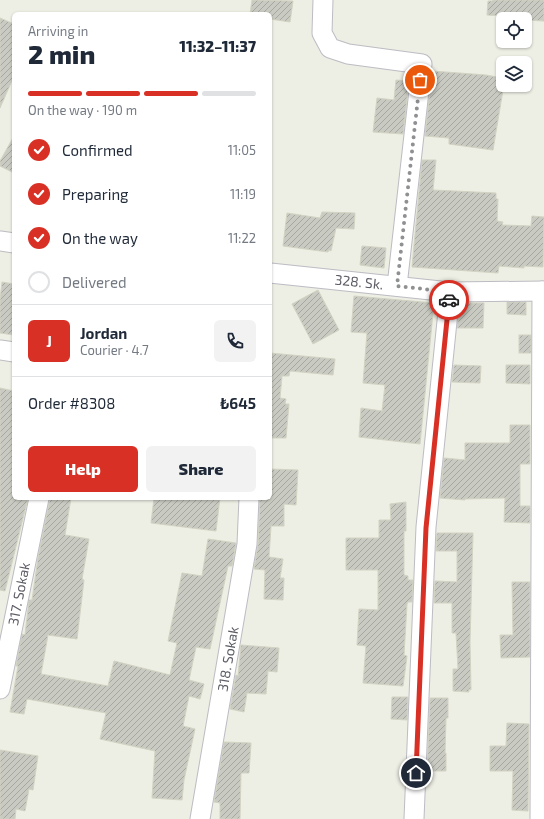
<!DOCTYPE html>
<meta charset="utf-8">
<style>
:root{--surface:#fff;--page:#f2f2f3;--text:#1f2937;--muted:#747a83;--line:#e0e1e3;--accent:#d93025}
body{margin:0;font-family:"Exo 2",sans-serif;background:var(--page);color:var(--text);height:100vh;display:flex;flex-direction:column;font-size:15px;white-space:nowrap}
*{box-sizing:border-box;margin:0}
p{font-size:13px;color:var(--muted)}
.icon{flex:none;width:22px;height:22px;fill:none;stroke:currentColor;stroke-width:2;stroke-linecap:round;stroke-linejoin:round}
.map{position:relative;flex:1;overflow:hidden}
.panel{position:absolute;left:12px;top:12px;width:260px;height:488px;display:flex;flex-direction:column;background:var(--surface);border-radius:6px;box-shadow:0 1px 3px #0004}
.panel>*{flex:none}
.fabs{position:absolute;left:496px;top:12px;display:grid;gap:8px}
.fabs a{display:grid;place-items:center;width:36px;height:36px;border-radius:6px;background:var(--surface);box-shadow:0 1px 3px #0004;font-size:20px}
.pin{position:absolute;display:grid;place-items:center;width:34px;height:34px;color:#fff;margin:-17px;border:2px solid #fff;border-radius:50%;box-shadow:0 1px 4px #0007}
.courier{position:absolute;display:grid;place-items:center;width:40px;height:40px;margin:-20px;border:3px solid #d93025;border-radius:50%;background:#fff;color:#222;box-shadow:0 1px 5px #0007}
.headline em{font-style:normal;font-weight:800}
.headline div{display:flex;flex-direction:column-reverse}
.headline{display:flex;align-items:center;justify-content:space-between;height:68px;padding:0 16px}
h1{font-size:26px;font-weight:800;line-height:30px}
.bar{display:grid;grid-template-columns:repeat(4,1fr);gap:6px 4px;align-content:center;height:48px;padding:0 16px}
.bar i{height:5px;border-radius:3px;background:var(--line)}
.bar .active{background:var(--accent)}
.bar p{grid-column:span 4}
.line{display:flex;align-items:center;gap:10px;padding:0 16px;border-top:1px solid var(--line)}
.line div{flex:1}
.round{display:grid;place-items:center;flex:none;width:42px;height:42px;border-radius:6px;background:var(--page)}
ol{padding:0 16px;list-style:none}
li{display:flex;align-items:center;gap:12px;height:44px}
li p{margin-inline-start:auto}
li .icon{padding:4px;border-radius:50%;background:var(--accent);color:#fff;stroke-width:4}
li:last-child{color:var(--muted)}
li i{width:22px;height:22px;border:2px solid var(--line);border-radius:50%}
.cta{display:flex;gap:8px;margin-top:auto;padding:8px 16px}
.cta a{flex:1;height:46px;border-radius:6px;background:var(--accent);color:#fff;font-size:16px;font-weight:800;line-height:46px;text-align:center}
.cta a+a{background:var(--page);color:var(--text)}
.map>svg:first-child{display:block}
.building{fill:url(#building-hatch);stroke:#d3d3c3}
.lines{fill:none;stroke-linecap:round;stroke-linejoin:round}
.street-casing{stroke:#bcbcc3;stroke-width:21}
.street{stroke:#fff;stroke-width:19}
.done{stroke:#8f9091;stroke-width:4;stroke-dasharray:0 7.2}
.route{stroke:#d93025;stroke-width:5}
.labels{text-anchor:middle;stroke-width:3.5;stroke-linejoin:round;paint-order:stroke}
.street-label{font-size:14px;fill:#5c5d65;stroke:#fff}
</style>
<div class="map">
<svg width="544" height="819" viewBox="0 0 544 819">
<defs>
<pattern id="building-hatch" width="6" height="6" patternUnits="userSpaceOnUse"><rect width="6" height="6" fill="#c9cac1"/><path d="M-1 1l2-2M0 6l6-6M5 7l2-2" fill="none" stroke="#a6a7a0"/></pattern>
</defs>
<rect width="100%" height="100%" fill="#edeee4"/>
<g class="building">
<polygon points="252,0 293,1 290,22 270,19 270,14 250,14"/>
<polygon points="493,0 544,0 544,21 525,20 525,19 502,20 502,16 487,15 488,1 492,1"/>
<polygon points="0,18 14,24 14,76 0,108"/>
<polygon points="432,71 486,75 503,78 503,90 493,150 449,144 449,138 425,136"/>
<polygon points="396,80 409,81 403,134 373,132 377,98 394,100"/>
<polygon points="14,136 14,173 0,166 0,161"/>
<polygon points="422,160 436,160 433,190 496,193 496,199 498,199 497,221 503,222 502,225 531,226 532,216 544,217 543,267 524,266 524,268 499,266 498,273 412,267"/>
<polygon points="322,212 355,213 354,229 336,228 331,251 329,250 328,252 283,246 287,213 320,218"/>
<polygon points="362,246 386,248 384,268 360,265"/>
<polygon points="2,282 14,284 14,335 0,333 0,300"/>
<polygon points="318,290 339,330 313,344 292,304"/>
<polygon points="354,296 434,303 420,444 359,437 361,408 382,411 385,385 363,383 367,333 351,332"/>
<polygon points="507,302 526,302 526,315 507,314"/>
<polygon points="460,303 484,303 483,328 457,328"/>
<rect x="519" y="335" width="12" height="18"/>
<polygon points="270,353 335,359 333,375 290,371 289,376 282,376 280,398 286,399 285,404 289,404 286,438 270,438"/>
<polygon points="454,365 481,366 480,383 452,382"/>
<polygon points="506,365 530,365 530,384 506,383"/>
<polygon points="0,388 14,391 14,498 28,498 5,591 0,590"/>
<polygon points="510,425 530,425 530,464 520,464 520,506 530,506 530,523 504,522 505,498 465,499 465,500 440,498 444,458 465,460 465,443 510,443"/>
<polygon points="270,469 298,470 296,505 284,504 284,526 271,526 269,557 283,559 280,578 284,578 283,600 264,599 265,570 254,569 258,544 260,498 270,498"/>
<polygon points="50,498 71,498 65,535 89,539 82,579 84,580 77,639 48,635 41,674 108,686 114,661 170,675 177,643 168,641 182,573 202,576 208,539 236,543 232,566 228,566 210,649 196,647 189,680 204,684 200,699 189,696 183,726 195,729 184,780 182,800 152,798 155,751 100,739 106,713 27,699 24,714 10,712 18,666 16,666 22,634 25,635 29,600 32,600 38,558"/>
<polygon points="154,498 220,498 216,531 151,523"/>
<polygon points="406,502 406,531 404,531 404,575 408,576 408,580 413,580 412,602 408,602 407,604 404,655 407,656 403,686 363,683 366,646 357,645 359,609 378,610 378,570 346,570 346,538 379,538 379,520 391,520 390,504"/>
<polygon points="437,533 473,533 470,642 471,690 469,689 469,692 453,691 453,669 458,669 456,633 452,633 452,603 434,603 435,581 457,582 457,551 436,551"/>
<polygon points="512,582 530,582 530,657 501,658 500,635 513,635"/>
<polygon points="241,645 279,648 277,672 268,671 266,694 247,693 244,712 230,709 236,675 238,676"/>
<polygon points="392,697 408,697 407,720 391,719"/>
<polygon points="430,698 448,698 448,718 446,718 445,753 446,753 446,771 427,771"/>
<polygon points="507,723 529,724 528,811 512,810 513,771 490,771 490,746 506,746"/>
<polygon points="224,742 251,743 249,773 241,773 240,819 220,819 220,803 214,802"/>
<polygon points="0,750 38,756 33,790 29,789 25,811 16,809 15,819 0,819"/>
</g>
<g class="lines">
<defs>
<g id="street">
<polyline points="323,0 322,33 330,48 348,54 422,64 397,286"/>
<polyline points="0,241 14,243"/>
<polyline points="270,273 450,292 544,291"/>
<polyline points="0,350 14,352"/>
<polyline points="0,689 39,498"/>
<polyline points="200,819 247,544 249,498"/>
<polyline points="414,819 426,527 450,292"/>
<polyline points="540,819 542,291"/>
</g>
</defs>
<use href="#street" class="street-casing"/>
<use href="#street" class="street"/>
</g>
<g class="lines">
<polyline class="done" points="420,80 397,286 450,292 449,300"/>
<polyline class="route" points="416,773 426,528 449,300"/>
</g>
<g class="labels">
<g class="street-label">
<text transform="translate(359 282) rotate(6)" y="5">328. Sk.</text>
<text transform="translate(19 594) rotate(-79)" y="5">317. Sokak</text>
<text transform="translate(228 659) rotate(-80)" y="5">318. Sokak</text>
</g>
</g>
</svg>
<div class="fabs">
<a><svg class="icon" aria-label="locate" viewBox="0 0 24 24"><circle cx="12" cy="12" r="6"/><path d="M12 2v4M12 18v4M2 12h4M18 12h4"/></svg></a>
<a><svg class="icon" aria-label="layers" viewBox="0 0 24 24"><path d="M12 4l9 5-9 5-9-5zM3 14l9 5 9-5"/></svg></a>
</div>
<div class="pin" style="left:420px;top:80px;background:#ea580c"><svg class="icon" aria-label="bag" viewBox="0 0 24 24"><path d="M5 8h14l-1 12H6zM9 8a3 3 0 0 1 6 0"/></svg></div>
<div class="pin" style="left:416px;top:773px;background:#1f2937"><svg class="icon" aria-label="home" viewBox="0 0 24 24"><path d="M3 11l9-7 9 7M6 9v11h12V9"/></svg></div>
<div class="courier" style="left:449px;top:300px"><svg class="icon" aria-label="car" viewBox="0 0 24 24"><path d="M5 17H2v-5l4-1 3-4h7l3 4 3 1v5h-3M9 17h6M6 11h13"/><circle cx="7" cy="17" r="2"/><circle cx="17" cy="17" r="2"/></svg></div>
<section class="panel">
<div class="headline"><div><h1>2 min</h1><p>Arriving in</p></div><em>11:32–11:37</em></div>
<div class="bar"><i class="active"></i><i class="active"></i><i class="active"></i><i></i><p>On the way · 190 m</p></div>
<ol>
<li><svg class="icon" aria-label="check" viewBox="0 0 24 24"><path d="M5 12l5 5 9-10"/></svg>Confirmed<p>11:05</p></li>
<li><svg class="icon" aria-label="check" viewBox="0 0 24 24"><path d="M5 12l5 5 9-10"/></svg>Preparing<p>11:19</p></li>
<li><svg class="icon" aria-label="check" viewBox="0 0 24 24"><path d="M5 12l5 5 9-10"/></svg>On the way<p>11:22</p></li>
<li><i></i>Delivered</li>
</ol>
<div class="line" style="height:72px"><b class="round" style="background:var(--accent);color:#fff">J</b><div><b>Jordan</b><p>Courier · 4.7</p></div><a class="round"><svg class="icon" aria-label="phone" viewBox="0 0 24 24"><path d="M5 4h4l2 5-3 2q2 4 5 5l2-3 5 2v4C11 20 4 13 5 4z"/></svg></a></div>
<div class="line" style="height:52px"><div>Order #8308</div><b>₺645</b></div>
<div class="cta"><a>Help</a><a>Share</a></div>
</section>
</div>
